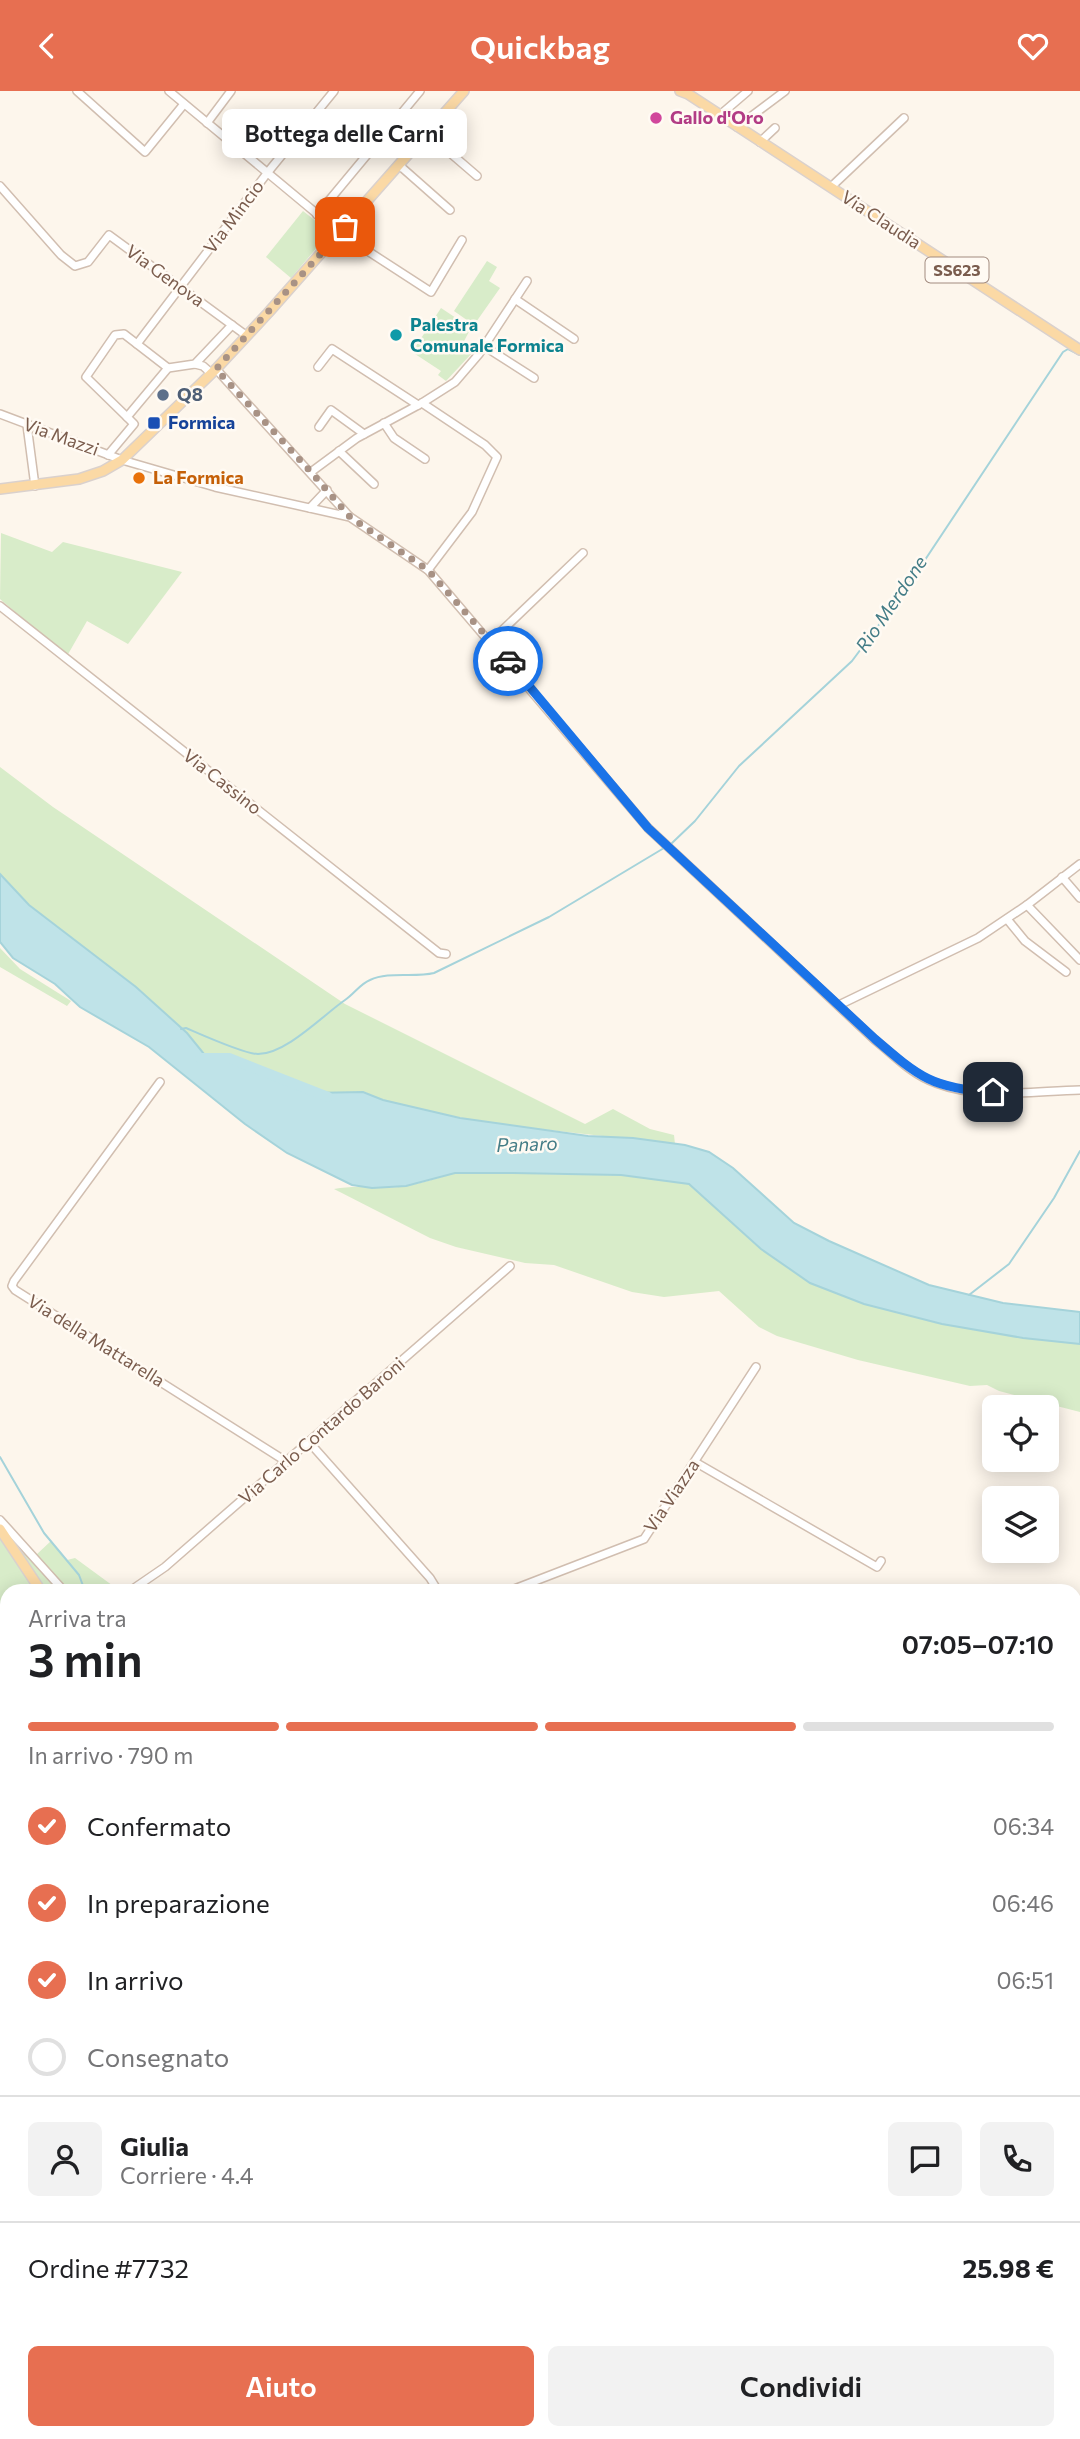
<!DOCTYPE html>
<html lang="it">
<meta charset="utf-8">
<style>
:root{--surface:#fff;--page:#f2f2f2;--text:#202124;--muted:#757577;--line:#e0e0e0;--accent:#e76f51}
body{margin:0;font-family:Commissioner,sans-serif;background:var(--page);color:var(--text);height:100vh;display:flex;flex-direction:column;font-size:26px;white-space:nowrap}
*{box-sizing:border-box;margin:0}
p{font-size:23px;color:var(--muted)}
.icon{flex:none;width:38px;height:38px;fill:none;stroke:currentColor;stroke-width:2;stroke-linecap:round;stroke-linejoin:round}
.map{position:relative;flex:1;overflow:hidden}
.sheet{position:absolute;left:0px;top:1493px;width:1082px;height:856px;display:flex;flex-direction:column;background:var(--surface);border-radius:21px 21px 0 0;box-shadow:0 4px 18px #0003}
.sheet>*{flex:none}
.buttons{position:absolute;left:982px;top:1304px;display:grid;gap:14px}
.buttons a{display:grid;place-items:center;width:77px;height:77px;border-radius:10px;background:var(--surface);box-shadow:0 4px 18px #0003;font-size:35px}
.pin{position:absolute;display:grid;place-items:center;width:60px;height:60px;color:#fff;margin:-30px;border-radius:14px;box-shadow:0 4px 10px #0006}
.courier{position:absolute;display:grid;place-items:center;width:70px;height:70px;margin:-35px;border:5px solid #1a73e8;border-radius:50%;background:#fff;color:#222;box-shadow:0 2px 9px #0007}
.bubble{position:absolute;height:49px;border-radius:10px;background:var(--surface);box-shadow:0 4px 18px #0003;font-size:23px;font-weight:600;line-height:49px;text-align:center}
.head em{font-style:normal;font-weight:600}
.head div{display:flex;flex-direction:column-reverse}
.head{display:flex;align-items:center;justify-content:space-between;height:119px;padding:0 28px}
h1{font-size:46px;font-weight:600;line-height:52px}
.bar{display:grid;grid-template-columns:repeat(4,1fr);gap:10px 7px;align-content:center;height:84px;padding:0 28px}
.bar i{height:9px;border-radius:5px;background:var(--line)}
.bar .selected{background:var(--accent)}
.bar p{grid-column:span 4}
.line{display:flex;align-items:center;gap:18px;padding:0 28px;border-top:2px solid var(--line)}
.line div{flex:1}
.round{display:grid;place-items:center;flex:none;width:74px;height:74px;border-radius:10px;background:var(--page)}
ol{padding:0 28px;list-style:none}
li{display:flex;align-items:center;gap:21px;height:77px}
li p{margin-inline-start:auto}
li .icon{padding:7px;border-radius:50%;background:var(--accent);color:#fff;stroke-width:4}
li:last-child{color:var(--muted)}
li i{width:38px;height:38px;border:4px solid var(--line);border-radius:50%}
.cta{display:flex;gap:14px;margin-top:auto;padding:14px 28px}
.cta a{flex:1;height:80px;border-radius:10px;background:var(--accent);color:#fff;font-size:28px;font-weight:600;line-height:80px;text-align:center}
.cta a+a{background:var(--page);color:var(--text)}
header{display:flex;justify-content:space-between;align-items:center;height:91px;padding:0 28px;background:var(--accent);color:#fff;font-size:32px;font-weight:600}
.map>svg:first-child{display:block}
.green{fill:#d8ecc9}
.water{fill:#bfe3e8;stroke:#a5d3da;stroke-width:2}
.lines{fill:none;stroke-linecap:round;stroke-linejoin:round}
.stream{stroke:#a5d3da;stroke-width:2}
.river{stroke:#bfe3e8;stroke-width:10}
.minor-casing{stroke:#d1beb0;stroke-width:10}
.major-casing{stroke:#dad1cd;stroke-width:12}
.minor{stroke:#fff;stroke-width:7}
.major{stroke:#fbd9a5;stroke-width:9}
.done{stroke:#a89285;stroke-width:7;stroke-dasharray:0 12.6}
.route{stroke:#1a73e8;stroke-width:9}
.hotel-dot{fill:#d1479c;stroke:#fffaf3;stroke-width:2.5}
.culture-dot{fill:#0f9aa8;stroke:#fffaf3;stroke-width:2.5}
.service-dot{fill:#5c6f8a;stroke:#fffaf3;stroke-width:2.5}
.transit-dot{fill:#1a4fb4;stroke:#fffaf3;stroke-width:2.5}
.food-dot{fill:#e8710a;stroke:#fffaf3;stroke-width:2.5}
.labels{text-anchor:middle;stroke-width:5;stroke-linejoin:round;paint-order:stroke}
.shield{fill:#fffaf3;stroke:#a28b7f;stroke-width:2}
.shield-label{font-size:16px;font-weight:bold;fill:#7a5c4d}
.hotel-label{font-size:18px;font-weight:bold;fill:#b23c85;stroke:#fffaf3;text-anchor:start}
.street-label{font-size:18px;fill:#7a5c4d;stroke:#fffaf3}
.culture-label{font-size:18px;font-weight:bold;fill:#0d838f;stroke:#fffaf3;text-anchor:start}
.service-label{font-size:18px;font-weight:bold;fill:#4e5e75;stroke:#fffaf3;text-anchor:start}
.transit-label{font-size:18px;font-weight:bold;fill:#164399;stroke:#fffaf3;text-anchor:start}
.food-label{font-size:18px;font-weight:bold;fill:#c56008;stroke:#fffaf3;text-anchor:start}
.water-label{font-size:19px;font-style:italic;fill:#437c86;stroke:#fffaf3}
</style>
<header><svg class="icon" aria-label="back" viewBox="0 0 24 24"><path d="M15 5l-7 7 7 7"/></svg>Quickbag<svg class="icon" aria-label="heart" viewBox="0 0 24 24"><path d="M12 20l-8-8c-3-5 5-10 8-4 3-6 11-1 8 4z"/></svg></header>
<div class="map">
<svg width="1080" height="2348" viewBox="0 0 1080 2348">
<rect width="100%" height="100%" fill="#fdf6ec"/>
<g class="green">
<polygon points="303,120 317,131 320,129 331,140 291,187 266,166"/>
<polygon points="487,170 497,176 489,190 500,197 474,234 454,220"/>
<polygon points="441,217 471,237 463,252 473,261 446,290 438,284 441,280 412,261"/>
<polygon points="1,442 52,461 63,451 182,481 128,553 87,530 67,565 0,508"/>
<polygon points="0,676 53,716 345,913 585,1033 613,1018 650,1038 674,1044 675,1053 494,1033 417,1018 383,1009 363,1001 309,1002 229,967 208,968 187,942 94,864 28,814 0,783"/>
<polygon points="0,857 20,878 71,910 67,915 0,876"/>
<path d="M 455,1082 L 622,1084 L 689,1093 L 761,1158 L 864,1213 L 942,1233 L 1023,1247 L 1080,1253 L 1080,1321 L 999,1300 L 987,1294 L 970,1295 L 858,1269 L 777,1245 L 759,1236 L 719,1200 L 664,1206 L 632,1201 L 554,1174 L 525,1172 L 456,1156 L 430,1147 L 334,1098 C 358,1093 382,1099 406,1095 C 422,1092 439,1087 455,1082 Z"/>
<polygon points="0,1425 36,1464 51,1450 67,1469 75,1467 120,1500 7,1500 7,1559 0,1555"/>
<polygon points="435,2342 556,2342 563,2348 448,2348"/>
</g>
<polygon class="water" points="0,783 29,814 136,896 187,942 208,968 229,967 309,1002 363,1001 383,1009 460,1027 588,1045 633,1047 685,1054 709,1061 733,1077 794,1132 829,1150 929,1194 1003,1212 1080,1221 1080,1253 1023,1247 942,1233 864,1213 810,1192 761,1158 689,1093 621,1084 513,1082 455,1082 406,1095 372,1097 352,1094 287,1062 245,1033 149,956 80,916 55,893 13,867 0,851"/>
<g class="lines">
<g class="stream">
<polyline points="672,752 695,730 739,675 852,570 907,496 1063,261 1068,258 1080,264"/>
<path d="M 181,938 L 186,937 C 200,943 244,963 258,963 C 286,963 322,925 345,909 C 354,903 360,893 370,889 C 389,880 414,887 434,882 L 549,826 L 664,757"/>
<polyline points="969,1204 1009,1173 1054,1107 1080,1060"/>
<polyline points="0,1366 44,1442 79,1484 85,1500"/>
<polyline points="1074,2127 1080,2130"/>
<polyline points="1074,2153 1080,2144"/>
<polyline points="957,2348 961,2342"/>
</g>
<polyline class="river" points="200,967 229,967 328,1006"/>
<defs>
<g id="minor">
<polyline points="77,0 145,61 184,13"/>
<polyline points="169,0 340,142 431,201 462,149"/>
<polyline points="720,24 748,0"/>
<polyline points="207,32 231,0"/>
<polyline points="737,36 785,0"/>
<polyline points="427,42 477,85"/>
<polyline points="760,51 775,37"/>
<polyline points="399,74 450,119"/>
<polyline points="0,95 61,164 75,175 88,171 109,144 247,245"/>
<polyline points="831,96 904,27"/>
<polyline points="317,124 420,0"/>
<polyline points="515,208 574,248"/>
<polyline points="137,253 268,81 334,0"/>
<polyline points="484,255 534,287"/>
<polyline points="195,273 203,275 211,282"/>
<polyline points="318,276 332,258 418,314"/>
<polyline points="216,278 349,425"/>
<polyline points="422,312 485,354 497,366 472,421 428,479"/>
<path d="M 0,323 L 122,369 L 215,396 L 350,426 L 428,479 L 648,737 L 875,949 C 894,964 912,984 936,992 C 980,1009 1034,1000 1080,999"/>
<polyline points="127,326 86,286 115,244 124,243 168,277"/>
<polyline points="384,332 394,347 425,368"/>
<polyline points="27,334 35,395"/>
<polyline points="319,336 331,319 364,343"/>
<polyline points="339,360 374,393"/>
<polyline points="108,364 134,333 127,326 168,277 195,273 232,234"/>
<polyline points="311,381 357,347 422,312 455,291 479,263 527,190"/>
<polyline points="310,417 327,399"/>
<polyline points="0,515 439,862 446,863"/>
<polyline points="491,550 583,462"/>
<polyline points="1062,786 1080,807"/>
<polyline points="1027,814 1080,869"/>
<polyline points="1007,828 1025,850 1066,881"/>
<polyline points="839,914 978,847 1027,814 1080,773"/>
<polyline points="160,991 14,1190 12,1195 15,1199 287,1371"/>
<polyline points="309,1351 430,1487 438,1500"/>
<polyline points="695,1371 877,1476 881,1470"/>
<polyline points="0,1429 64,1500"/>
<polyline points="130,1500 165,1476 510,1175"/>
<polyline points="509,1500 644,1448 756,1276"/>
<polyline points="0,1551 7,1555"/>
<polyline points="0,1643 7,1615"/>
<polyline points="1074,1748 1080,1752"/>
<polyline points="0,1757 7,1760"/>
<polyline points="0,2010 7,2010"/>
<polyline points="0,2105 7,2109"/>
<polyline points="376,2342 387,2348"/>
</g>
<g id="major">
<polyline points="680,0 688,3 1080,259"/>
<polyline points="0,398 79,388 103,380 122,369 216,278 268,222 464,0"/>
<polyline points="0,1438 41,1500"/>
<polyline points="0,1797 7,1800"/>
<polyline points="702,2342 716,2348"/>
</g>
</defs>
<use href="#minor" class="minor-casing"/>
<use href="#major" class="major-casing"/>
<use href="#minor" class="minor"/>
<use href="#major" class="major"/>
</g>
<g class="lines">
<polyline class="done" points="345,136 216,278 311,381 350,426 428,479 508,570"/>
<path class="route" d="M 508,570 L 648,737 L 875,948 C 919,986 933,998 993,1001"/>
</g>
<circle class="hotel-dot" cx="656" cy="27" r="7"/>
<circle class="culture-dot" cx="396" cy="244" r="7"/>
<circle class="service-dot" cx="163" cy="304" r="7"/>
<rect class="transit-dot" x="147" y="325" width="14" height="14" rx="3.5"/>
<circle class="food-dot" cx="139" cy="387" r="7"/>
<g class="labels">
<rect class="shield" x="925.5" y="166.5" width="63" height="25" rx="5"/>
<g class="shield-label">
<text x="957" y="185">SS623</text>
</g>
<g class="hotel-label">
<text x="670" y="33">Gallo d'Oro</text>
</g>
<g class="street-label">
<text transform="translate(234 126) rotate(-53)" y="6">Via Mincio</text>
<text transform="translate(881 129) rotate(33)" y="6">Via Claudia</text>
<text transform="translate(165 185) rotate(36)" y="6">Via Genova</text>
<text transform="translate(61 346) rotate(20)" y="6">Via Mazzi</text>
<text transform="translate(222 691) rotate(38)" y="6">Via Cassino</text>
<text transform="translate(96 1250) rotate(32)" y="6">Via della Mattarella</text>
<text transform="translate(322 1340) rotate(-41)" y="6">Via Carlo Contardo Baroni</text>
<text transform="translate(672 1405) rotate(-56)" y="6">Via Viazza</text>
</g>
<g class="culture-label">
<text x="410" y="240">Palestra<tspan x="410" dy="21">Comunale Formica</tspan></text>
</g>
<g class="service-label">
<text x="177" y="310">Q8</text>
</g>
<g class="transit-label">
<text x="168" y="338">Formica</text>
</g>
<g class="food-label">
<text x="153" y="393">La Formica</text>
</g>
<g class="water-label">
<text transform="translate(891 513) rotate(-56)" y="7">Rio Merdone</text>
<text transform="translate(527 1053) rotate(-2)" y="7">Panaro</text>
</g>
</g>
</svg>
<div class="buttons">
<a><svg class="icon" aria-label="locate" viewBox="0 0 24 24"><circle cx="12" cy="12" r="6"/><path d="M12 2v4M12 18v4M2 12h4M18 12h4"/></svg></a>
<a><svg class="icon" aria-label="layers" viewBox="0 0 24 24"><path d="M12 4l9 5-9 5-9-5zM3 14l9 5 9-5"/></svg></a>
</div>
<div class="pin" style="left:345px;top:136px;background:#ea580c"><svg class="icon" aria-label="bag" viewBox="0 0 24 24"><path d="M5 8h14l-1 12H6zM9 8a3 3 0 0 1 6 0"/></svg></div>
<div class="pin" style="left:993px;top:1001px;background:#1f2937"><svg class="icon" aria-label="home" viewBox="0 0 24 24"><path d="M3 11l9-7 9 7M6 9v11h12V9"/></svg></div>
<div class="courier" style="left:508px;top:570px"><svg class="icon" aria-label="car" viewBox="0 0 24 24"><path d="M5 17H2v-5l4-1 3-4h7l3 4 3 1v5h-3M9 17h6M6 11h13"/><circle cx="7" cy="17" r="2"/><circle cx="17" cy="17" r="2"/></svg></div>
<div class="bubble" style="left:222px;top:18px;width:245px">Bottega delle Carni</div>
<section class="sheet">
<div class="head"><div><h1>3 min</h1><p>Arriva tra</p></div><em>07:05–07:10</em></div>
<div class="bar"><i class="selected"></i><i class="selected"></i><i class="selected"></i><i></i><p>In arrivo · 790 m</p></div>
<ol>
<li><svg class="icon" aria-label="check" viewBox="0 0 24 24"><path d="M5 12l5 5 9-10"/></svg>Confermato<p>06:34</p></li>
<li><svg class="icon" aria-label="check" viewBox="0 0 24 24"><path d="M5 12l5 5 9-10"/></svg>In preparazione<p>06:46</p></li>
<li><svg class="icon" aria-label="check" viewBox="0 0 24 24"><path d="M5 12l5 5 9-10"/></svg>In arrivo<p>06:51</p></li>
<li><i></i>Consegnato</li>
</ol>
<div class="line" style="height:126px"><a class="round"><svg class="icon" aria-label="person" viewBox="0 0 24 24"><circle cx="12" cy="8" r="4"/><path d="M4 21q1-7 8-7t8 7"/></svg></a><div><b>Giulia</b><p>Corriere · 4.4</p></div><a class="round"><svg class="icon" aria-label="chat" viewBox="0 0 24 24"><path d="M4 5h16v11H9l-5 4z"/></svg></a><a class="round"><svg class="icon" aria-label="phone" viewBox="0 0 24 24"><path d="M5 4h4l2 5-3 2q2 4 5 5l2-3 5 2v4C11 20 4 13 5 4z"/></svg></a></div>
<div class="line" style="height:91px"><div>Ordine #7732</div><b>25.98 €</b></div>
<div class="cta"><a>Aiuto</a><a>Condividi</a></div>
</section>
</div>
